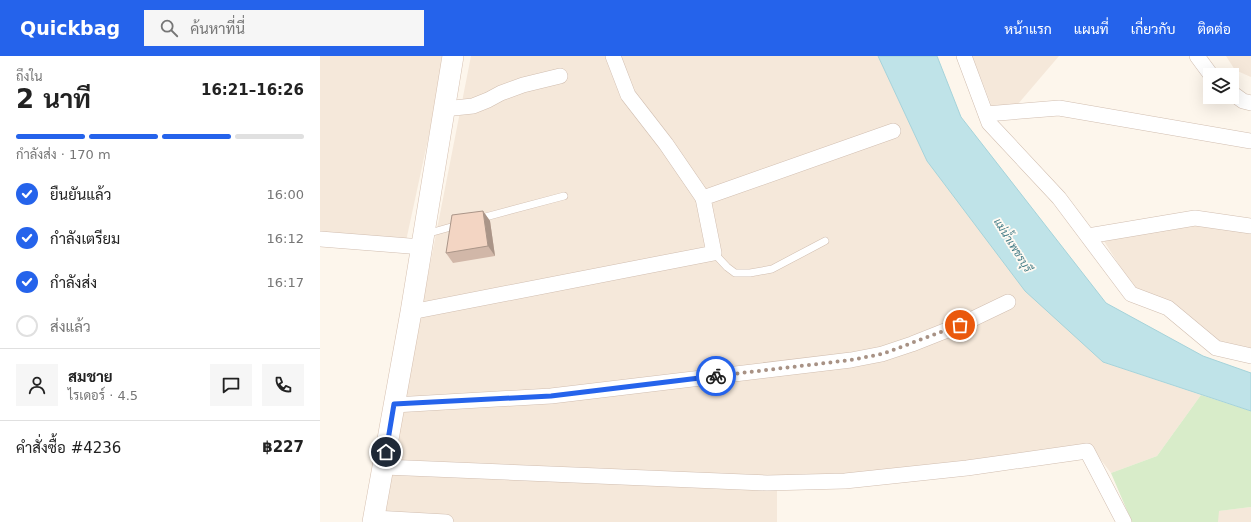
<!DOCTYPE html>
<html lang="th">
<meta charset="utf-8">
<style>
:root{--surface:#fff;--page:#f6f6f6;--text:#222;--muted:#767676;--line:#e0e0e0;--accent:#2563eb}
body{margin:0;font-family:"DejaVu Sans",Sarabun,sans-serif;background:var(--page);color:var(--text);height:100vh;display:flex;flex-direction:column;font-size:15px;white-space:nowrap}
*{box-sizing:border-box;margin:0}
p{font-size:13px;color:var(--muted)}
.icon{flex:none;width:22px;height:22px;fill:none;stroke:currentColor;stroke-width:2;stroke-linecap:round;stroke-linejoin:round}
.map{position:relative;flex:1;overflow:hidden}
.sheet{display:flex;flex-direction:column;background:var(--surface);width:320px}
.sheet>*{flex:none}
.buttons{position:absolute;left:883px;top:12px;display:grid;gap:8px}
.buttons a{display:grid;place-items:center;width:36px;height:36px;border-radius:0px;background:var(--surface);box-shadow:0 4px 16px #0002;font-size:20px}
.pin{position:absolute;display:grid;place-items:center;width:34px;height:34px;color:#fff;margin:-17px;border:2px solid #fff;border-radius:50%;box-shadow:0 1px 4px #0007}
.courier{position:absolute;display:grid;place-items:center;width:40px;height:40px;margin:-20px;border:3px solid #2563eb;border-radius:50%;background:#fff;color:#222;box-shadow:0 1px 5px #0007}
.overview em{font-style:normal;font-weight:700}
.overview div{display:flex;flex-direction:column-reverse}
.overview{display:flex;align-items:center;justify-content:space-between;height:68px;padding:0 16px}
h1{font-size:26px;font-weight:700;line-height:30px}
.bar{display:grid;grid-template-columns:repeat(4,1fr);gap:6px 4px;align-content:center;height:48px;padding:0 16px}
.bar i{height:5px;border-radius:3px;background:var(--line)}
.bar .selected{background:var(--accent)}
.bar p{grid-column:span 4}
.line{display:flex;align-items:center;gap:10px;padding:0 16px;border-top:1px solid var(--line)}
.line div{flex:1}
.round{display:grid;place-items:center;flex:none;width:42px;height:42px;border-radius:0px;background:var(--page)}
ol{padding:0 16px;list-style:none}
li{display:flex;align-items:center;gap:12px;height:44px}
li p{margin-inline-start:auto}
li .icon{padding:4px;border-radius:50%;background:var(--accent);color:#fff;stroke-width:4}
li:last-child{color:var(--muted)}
li i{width:22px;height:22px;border:2px solid var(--line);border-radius:50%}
header{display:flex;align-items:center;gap:24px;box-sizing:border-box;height:56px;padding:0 20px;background:var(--accent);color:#fff}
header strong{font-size:19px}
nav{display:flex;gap:22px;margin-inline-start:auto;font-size:14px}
.search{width:280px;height:36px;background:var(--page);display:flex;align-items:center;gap:10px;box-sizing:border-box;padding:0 14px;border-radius:0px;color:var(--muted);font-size:15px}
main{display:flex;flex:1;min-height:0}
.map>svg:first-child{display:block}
.residential{fill:#f5e8da}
.green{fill:#d8ecc9}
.water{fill:#bfe3e8;stroke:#a5d3da}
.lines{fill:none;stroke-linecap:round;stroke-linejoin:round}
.service-casing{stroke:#d1beb0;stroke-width:8}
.minor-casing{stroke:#d1beb0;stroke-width:16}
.secondary-casing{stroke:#d6c0b0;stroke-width:22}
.service{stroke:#fff;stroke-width:7}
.minor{stroke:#fff;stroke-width:15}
.secondary{stroke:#fff;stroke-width:21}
.wall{fill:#d1b7a8}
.shaded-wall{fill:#aa9588}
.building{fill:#f3d5c3;stroke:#aa9588}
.done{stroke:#a89285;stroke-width:4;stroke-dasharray:0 7.2}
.route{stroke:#2563eb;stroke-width:5}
.labels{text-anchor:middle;stroke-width:3.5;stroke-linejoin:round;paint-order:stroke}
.water-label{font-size:11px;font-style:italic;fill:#437c86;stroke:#fffaf3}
</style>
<header>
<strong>Quickbag</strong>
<div class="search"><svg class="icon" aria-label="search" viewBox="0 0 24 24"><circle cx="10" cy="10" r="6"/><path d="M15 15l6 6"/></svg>ค้นหาที่นี่</div>
<nav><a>หน้าแรก</a><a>แผนที่</a><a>เกี่ยวกับ</a><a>ติดต่อ</a></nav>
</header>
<main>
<section class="sheet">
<div class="overview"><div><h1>2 นาที</h1><p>ถึงใน</p></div><em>16:21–16:26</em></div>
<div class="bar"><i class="selected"></i><i class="selected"></i><i class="selected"></i><i></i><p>กำลังส่ง · 170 m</p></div>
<ol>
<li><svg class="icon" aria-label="check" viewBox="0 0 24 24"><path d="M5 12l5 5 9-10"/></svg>ยืนยันแล้ว<p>16:00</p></li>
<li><svg class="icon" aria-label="check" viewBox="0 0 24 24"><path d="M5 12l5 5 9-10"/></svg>กำลังเตรียม<p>16:12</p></li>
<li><svg class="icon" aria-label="check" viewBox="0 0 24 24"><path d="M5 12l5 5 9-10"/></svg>กำลังส่ง<p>16:17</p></li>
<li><i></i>ส่งแล้ว</li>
</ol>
<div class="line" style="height:72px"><a class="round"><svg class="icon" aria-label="person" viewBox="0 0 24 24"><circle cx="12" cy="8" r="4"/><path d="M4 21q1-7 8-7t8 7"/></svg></a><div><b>สมชาย</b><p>ไรเดอร์ · 4.5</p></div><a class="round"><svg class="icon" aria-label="chat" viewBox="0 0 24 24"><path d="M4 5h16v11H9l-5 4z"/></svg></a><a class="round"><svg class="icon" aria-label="phone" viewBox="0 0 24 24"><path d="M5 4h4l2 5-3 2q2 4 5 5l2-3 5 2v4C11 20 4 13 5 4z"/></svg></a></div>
<div class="line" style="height:52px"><div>คำสั่งซื้อ #4236</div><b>฿227</b></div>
</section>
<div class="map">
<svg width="931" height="466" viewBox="0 0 931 466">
<rect width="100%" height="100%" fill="#fdf6ec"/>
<g class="residential">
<polygon points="0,0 126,0 86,185 0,178"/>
<polygon points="151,0 558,0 607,105 783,306 881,339 837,400 791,417 771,391 647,408 457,424 457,466 63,466 83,346"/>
<polygon points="652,0 739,0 698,48 672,51"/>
<polygon points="906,0 931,0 931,21 915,14"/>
<polygon points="875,169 931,177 931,293 898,285 856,250 813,231 784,185"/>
<polygon points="931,451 931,466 898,466 898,455"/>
</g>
<polygon class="green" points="881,339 931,355 931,451 899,455 898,466 812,466 791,417 837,400"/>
<polygon class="water" points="558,0 617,0 641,61 786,247 883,300 931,317 931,355 783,306 705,235 607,105"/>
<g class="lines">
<defs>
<g id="service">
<polyline points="158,163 244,140"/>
<polyline points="106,178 138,169"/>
<polyline points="394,197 407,211 415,217 430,217 452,213 505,185"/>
</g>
<g id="minor">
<polyline points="293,0 308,39 346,88 383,142"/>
<polyline points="644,0 669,67 739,142 811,238 848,252 896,292 931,300"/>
<polyline points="877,0 891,19"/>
<polyline points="912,37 923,45 931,47"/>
<polyline points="124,53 153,50 168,44 181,37 203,29 240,20"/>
<polyline points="666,58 739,52 931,85"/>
<polyline points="768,180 875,162 931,170"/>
<polyline points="0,183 102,191"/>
<polyline points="91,256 394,197 383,142 573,75"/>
<polyline points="74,349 231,340 531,304 562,298 592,288 640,269 688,246"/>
<polyline points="64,411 447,427 525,425 647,412 767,395 804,466"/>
<polyline points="54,462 126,466"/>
</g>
<polyline id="secondary" points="53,466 91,256 133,0"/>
</defs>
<use href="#service" class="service-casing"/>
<use href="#minor" class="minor-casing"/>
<use href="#secondary" class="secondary-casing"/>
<use href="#service" class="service"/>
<use href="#minor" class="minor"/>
<use href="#secondary" class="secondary"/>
</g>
<polygon class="wall" points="163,155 170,165 175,200 133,207 126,197"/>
<polygon class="shaded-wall" points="163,155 170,165 175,200 168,190"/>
<polygon class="building" points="163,155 168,190 126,197 132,159"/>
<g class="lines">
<polyline class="done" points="396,320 531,304 562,298 640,269"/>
<polyline class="route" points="66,396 74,348 231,340 396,320"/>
</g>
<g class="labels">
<g class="water-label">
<text transform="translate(693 189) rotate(58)" y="4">แม่น้ำเพชรบุรี</text>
</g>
</g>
</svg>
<div class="buttons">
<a><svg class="icon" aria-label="layers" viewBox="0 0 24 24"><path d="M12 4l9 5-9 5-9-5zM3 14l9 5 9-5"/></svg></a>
</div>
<div class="pin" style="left:640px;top:269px;background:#ea580c"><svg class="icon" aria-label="bag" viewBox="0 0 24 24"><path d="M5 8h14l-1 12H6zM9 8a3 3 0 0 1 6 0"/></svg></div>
<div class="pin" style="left:66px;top:396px;background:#1f2937"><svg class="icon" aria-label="home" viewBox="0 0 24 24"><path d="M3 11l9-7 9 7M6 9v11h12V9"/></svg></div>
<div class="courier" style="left:396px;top:320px"><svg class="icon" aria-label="bike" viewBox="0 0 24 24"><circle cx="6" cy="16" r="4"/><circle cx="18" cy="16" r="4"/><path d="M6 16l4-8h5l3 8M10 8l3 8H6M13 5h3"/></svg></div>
</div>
</main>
